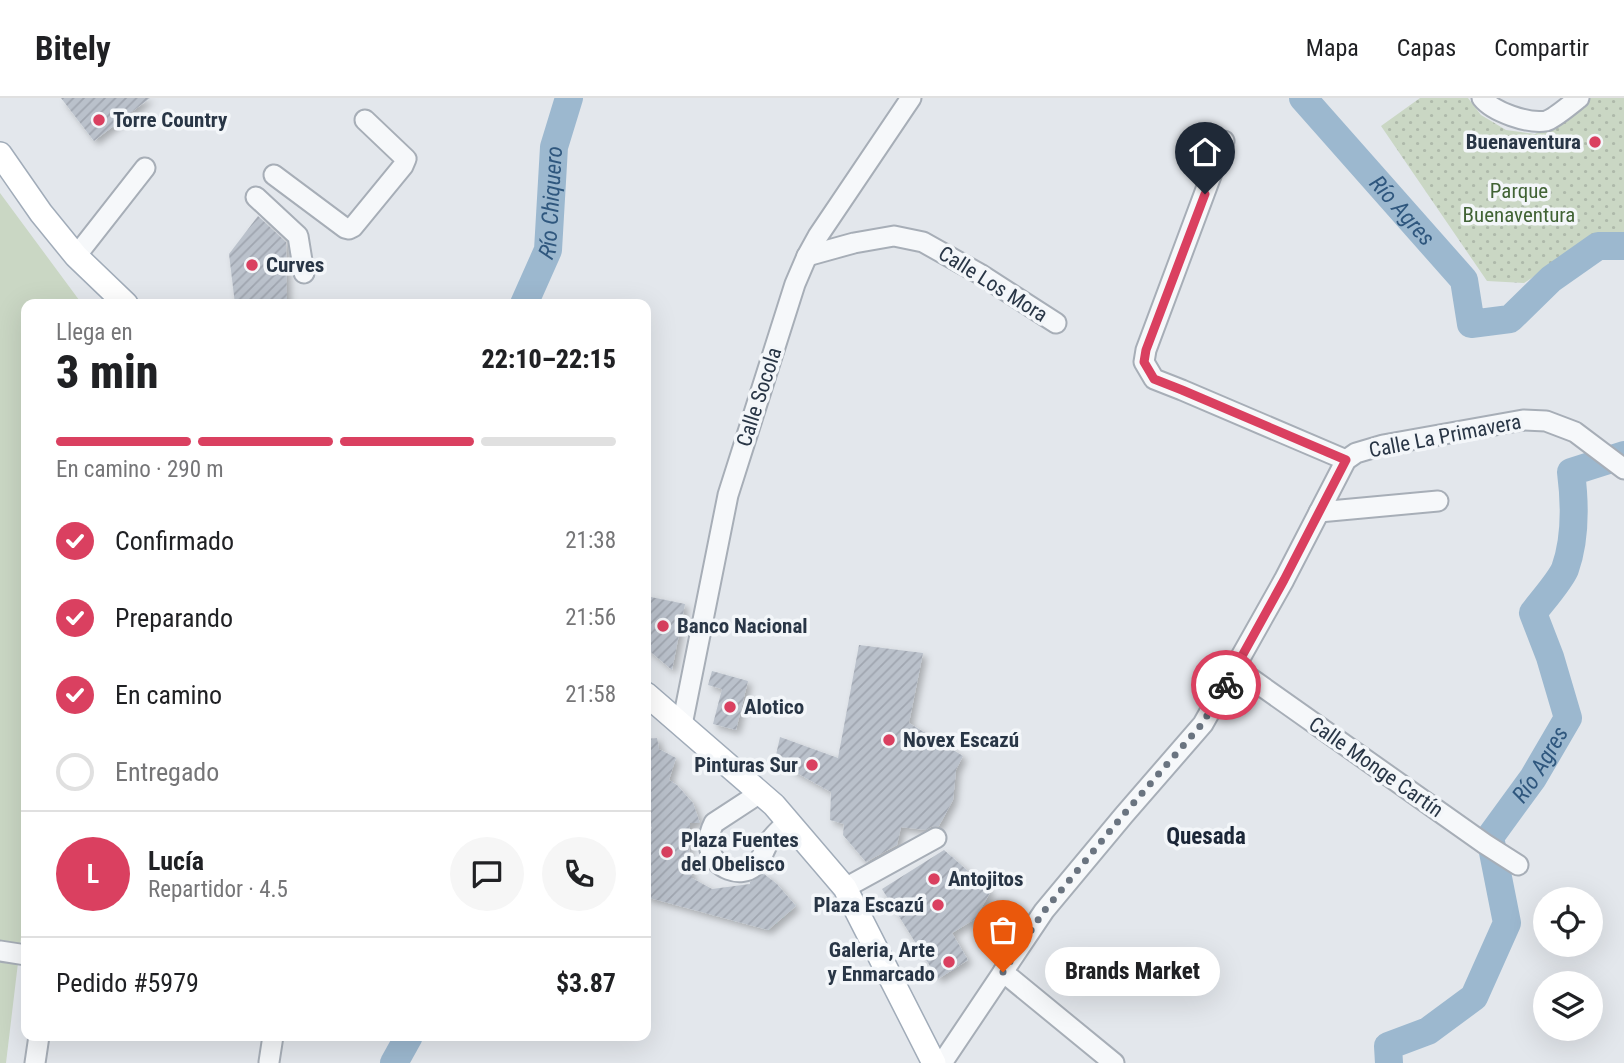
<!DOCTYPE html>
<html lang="es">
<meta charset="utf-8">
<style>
:root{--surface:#fff;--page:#f6f6f6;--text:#202124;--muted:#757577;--line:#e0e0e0;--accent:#da4060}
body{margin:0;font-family:"Roboto Condensed",sans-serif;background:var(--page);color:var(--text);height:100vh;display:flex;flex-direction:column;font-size:26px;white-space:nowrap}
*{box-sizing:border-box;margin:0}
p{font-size:23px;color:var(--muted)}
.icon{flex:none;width:38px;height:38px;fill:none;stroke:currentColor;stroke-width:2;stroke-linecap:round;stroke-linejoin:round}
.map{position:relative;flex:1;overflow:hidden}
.sheet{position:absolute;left:21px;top:201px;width:630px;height:742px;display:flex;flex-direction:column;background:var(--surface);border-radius:14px;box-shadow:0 7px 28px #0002}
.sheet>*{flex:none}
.fabs{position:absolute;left:1533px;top:789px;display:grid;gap:14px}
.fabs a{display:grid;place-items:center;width:70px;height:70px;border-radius:50%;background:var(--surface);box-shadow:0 7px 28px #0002;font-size:35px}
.pin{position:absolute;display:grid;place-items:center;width:60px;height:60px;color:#fff;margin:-72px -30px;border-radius:50% 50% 50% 0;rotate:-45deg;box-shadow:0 0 7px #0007}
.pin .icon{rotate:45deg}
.courier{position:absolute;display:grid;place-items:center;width:70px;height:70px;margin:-35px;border:5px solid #da4060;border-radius:50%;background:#fff;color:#222;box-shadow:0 2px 9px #0007}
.bubble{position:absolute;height:49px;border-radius:24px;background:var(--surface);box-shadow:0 7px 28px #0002;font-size:23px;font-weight:800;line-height:49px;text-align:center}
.headline em{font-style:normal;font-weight:800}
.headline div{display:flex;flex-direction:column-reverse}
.headline{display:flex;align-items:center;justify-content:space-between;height:119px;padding:0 35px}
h1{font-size:46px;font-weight:800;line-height:52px}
.bar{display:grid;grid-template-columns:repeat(4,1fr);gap:10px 7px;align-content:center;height:84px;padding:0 35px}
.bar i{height:9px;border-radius:5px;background:var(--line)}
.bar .selected{background:var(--accent)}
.bar p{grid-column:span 4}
.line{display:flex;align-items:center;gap:18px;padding:0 35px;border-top:2px solid var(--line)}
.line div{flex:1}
.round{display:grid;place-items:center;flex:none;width:74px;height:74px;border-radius:37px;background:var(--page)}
ol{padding:0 35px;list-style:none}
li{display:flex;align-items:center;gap:21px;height:77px}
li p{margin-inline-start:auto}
li .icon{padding:7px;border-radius:50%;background:var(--accent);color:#fff;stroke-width:4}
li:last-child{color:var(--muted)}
li i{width:38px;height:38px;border:4px solid var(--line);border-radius:50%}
header{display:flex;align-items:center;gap:42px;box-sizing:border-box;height:98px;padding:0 35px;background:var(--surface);border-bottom:2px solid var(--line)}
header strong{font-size:33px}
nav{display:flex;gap:38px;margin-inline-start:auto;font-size:24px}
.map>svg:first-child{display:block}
.green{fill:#cad7c4}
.park{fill:url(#park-dots)}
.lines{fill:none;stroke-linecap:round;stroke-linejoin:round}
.river{stroke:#9cb8cf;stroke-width:28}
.building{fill:url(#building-hatch);filter:url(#shadow)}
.minor-casing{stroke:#a7aeb7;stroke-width:23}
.major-casing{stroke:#a1acb9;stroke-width:26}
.minor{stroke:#f6f8fa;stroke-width:19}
.major{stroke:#fff;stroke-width:23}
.done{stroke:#6a7480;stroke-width:7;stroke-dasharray:0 12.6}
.route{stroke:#da4060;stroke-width:9}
.poi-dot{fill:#da4060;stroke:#f3f6f9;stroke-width:2.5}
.labels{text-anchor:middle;stroke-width:7;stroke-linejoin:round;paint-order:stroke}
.poi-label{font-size:21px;font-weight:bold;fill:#293646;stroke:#f3f6f9;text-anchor:start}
.park-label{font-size:21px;fill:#416335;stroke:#f3f6f9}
.street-label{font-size:21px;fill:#293646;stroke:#f3f6f9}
.water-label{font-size:23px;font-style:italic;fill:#2f577e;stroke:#f3f6f9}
.neighbourhood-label{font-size:23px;font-weight:bold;fill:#1b2637;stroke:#f3f6f9}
</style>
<header>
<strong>Bitely</strong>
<nav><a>Mapa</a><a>Capas</a><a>Compartir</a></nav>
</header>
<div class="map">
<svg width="1624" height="965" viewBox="0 0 1624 965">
<defs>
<pattern id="park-dots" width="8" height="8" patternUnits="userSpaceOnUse" patternTransform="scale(1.75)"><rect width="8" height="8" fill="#cad7c4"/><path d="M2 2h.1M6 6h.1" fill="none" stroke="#aeb9aa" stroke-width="1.8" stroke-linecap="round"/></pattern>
<pattern id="building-hatch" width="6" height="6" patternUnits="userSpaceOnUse" patternTransform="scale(1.75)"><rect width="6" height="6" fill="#bac1cb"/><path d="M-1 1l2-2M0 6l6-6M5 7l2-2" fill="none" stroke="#a0a6b0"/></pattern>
<filter id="shadow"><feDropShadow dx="4" dy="4" stdDeviation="3.5" flood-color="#0004"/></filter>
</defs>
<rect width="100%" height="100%" fill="#e3e7ec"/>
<polygon class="green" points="0,95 82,206 26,206 26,798 6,965 0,965"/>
<polygon class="park" points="1420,0 1468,0 1481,17 1506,32 1535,36 1588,0 1624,0 1624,138 1610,138 1561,161 1524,185 1487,183 1381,28"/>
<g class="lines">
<g class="river">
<path id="s1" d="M 1303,0 L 1464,182 L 1471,226 L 1510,221 L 1551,181 L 1598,148 L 1624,148"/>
<path id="s2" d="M 524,206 L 548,152 L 554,49 L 569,0"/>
<polyline points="394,965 409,938"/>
<path id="s3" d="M 1389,965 L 1388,948 L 1428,933 L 1474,899 L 1507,825 L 1490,739 L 1533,680 L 1568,620 L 1550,559 L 1533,515 C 1542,503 1560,483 1565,471 C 1576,440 1575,405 1571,374 L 1624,357"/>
</g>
</g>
<g class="building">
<polygon points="61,0 150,0 94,43"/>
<polygon points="258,118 286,144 287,206 235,206 229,156"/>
<polygon points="646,498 685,506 672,572 646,550"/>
<polygon points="859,547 923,555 909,625 963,658 956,672 953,702 939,728 931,729 926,732 901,729 897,747 866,764 843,737 844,726 830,722 831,694 795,674 776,657 780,639 838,660"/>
<polygon points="712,573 748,583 736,632 713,626 722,591 708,587"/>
<polygon points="657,640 659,651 676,660 669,682 677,687 693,705 700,725 690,725 689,763 692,780 712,791 750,786 750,784 764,776 777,786 796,808 768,832 646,799 646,744 652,729 646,727 646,641"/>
<polygon points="944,752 991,793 975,821 952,835 968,862 938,881 882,791"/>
</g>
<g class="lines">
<defs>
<g id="minor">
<path d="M 1482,0 C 1493,14 1528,26 1546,23 C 1554,21 1571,6 1579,0"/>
<polyline points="1224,43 1146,252 1144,264 1154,281 1182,292 1346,362"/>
<polyline points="274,77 345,130 349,131 353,129 403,68 406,61 365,22"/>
<polyline points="256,99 298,138 304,175"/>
<polyline points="76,158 145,70"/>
<polyline points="807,158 854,145 894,138 923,144 980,176 1056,225"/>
<polyline points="1319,414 1438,403"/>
<polyline points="1236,570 1485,746 1518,767"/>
<polyline points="682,627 728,397 795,186 807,158 818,138 911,0"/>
<path d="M 760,695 L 714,725 C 710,733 707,742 710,752 C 715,770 740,781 755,768 C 762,762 764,751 769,744 C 774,736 782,730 788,723"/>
<polyline points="845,790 936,740"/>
<polyline points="0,853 26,857"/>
<polyline points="1003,874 1114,965"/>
<polyline points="269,964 273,938"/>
<polyline points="35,965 39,938"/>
<polyline points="942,965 1044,813 1124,717 1203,626 1284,482 1346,362 1356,355 1383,347 1523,322 1546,323 1575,334 1624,371"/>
</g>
<g id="major">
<polyline points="0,56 41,115 76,158 126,206"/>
<polyline points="646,596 774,707 845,790 934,965"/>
</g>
</defs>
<use href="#minor" class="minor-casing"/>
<use href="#major" class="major-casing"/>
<use href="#minor" class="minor"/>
<use href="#major" class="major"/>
</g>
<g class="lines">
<polyline class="done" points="1003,874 1044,813 1124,716 1202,626 1226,587"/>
<polyline class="route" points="1205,96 1146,252 1144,264 1154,281 1182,292 1346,362 1284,482 1226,587"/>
</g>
<g class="poi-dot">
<circle cx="99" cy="22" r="7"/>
<circle cx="1595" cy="44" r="7"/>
<circle cx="252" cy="167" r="7"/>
<circle cx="663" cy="528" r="7"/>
<circle cx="730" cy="609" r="7"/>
<circle cx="889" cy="642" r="7"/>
<circle cx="812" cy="667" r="7"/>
<circle cx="667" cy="754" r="7"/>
<circle cx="934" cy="781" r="7"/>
<circle cx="938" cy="807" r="7"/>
<circle cx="949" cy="864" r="7"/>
</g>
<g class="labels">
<g class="poi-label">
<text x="113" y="29">Torre Country</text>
<text x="1581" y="51" text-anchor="end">Buenaventura</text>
<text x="266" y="174">Curves</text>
<text x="677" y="535">Banco Nacional</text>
<text x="744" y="616">Alotico</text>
<text x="903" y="649">Novex Escazú</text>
<text x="798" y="674" text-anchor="end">Pinturas Sur</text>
<text x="681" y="749">Plaza Fuentes<tspan x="681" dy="24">del Obelisco</tspan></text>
<text x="948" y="788">Antojitos</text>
<text x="924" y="814" text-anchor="end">Plaza Escazú</text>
<text x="935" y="859" text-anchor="end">Galeria, Arte<tspan x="935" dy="24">y Enmarcado</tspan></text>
</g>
<g class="park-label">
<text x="1519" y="100">Parque<tspan x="1519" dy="24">Buenaventura</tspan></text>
</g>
<g class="street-label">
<text transform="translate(993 186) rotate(32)" y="7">Calle Los Mora</text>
<text transform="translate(759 299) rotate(-72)" y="7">Calle Socola</text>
<text transform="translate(1445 338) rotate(-11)" y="7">Calle La Primavera</text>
<text transform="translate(1376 669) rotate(35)" y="7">Calle Monge Cartín</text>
</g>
<g class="water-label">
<text dy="8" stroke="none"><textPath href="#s2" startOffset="107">Río Chiquero</textPath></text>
<text dy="8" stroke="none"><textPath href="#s1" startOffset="150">Río Agres</textPath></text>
<text dy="8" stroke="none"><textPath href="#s3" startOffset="374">Río Agres</textPath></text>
</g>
<g class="neighbourhood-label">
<text x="1206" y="746">Quesada</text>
</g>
</g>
</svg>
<div class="fabs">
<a><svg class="icon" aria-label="locate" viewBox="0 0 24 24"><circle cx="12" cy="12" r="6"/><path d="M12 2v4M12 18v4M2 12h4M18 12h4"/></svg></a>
<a><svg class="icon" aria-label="layers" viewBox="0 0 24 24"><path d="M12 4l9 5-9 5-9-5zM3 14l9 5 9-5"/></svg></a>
</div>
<div class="pin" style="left:1003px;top:874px;background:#ea580c"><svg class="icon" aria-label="bag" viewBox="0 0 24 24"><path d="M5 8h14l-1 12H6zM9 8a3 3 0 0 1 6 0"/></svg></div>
<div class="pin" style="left:1205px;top:96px;background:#1f2937"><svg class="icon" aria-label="home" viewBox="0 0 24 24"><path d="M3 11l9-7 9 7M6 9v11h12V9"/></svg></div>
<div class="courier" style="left:1226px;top:587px"><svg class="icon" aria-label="bike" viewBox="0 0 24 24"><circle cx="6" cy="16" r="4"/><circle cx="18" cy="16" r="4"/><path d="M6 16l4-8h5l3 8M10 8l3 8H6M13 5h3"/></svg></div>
<div class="bubble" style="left:1045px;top:849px;width:175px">Brands Market</div>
<section class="sheet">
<div class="headline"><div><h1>3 min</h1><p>Llega en</p></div><em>22:10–22:15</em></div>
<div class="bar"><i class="selected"></i><i class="selected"></i><i class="selected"></i><i></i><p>En camino · 290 m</p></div>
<ol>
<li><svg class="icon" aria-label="check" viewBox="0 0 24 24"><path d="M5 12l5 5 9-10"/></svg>Confirmado<p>21:38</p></li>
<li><svg class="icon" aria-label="check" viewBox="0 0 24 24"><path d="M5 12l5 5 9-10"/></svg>Preparando<p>21:56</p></li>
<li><svg class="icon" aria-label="check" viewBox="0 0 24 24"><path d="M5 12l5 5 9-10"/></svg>En camino<p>21:58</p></li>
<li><i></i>Entregado</li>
</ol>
<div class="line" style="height:126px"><b class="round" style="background:var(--accent);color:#fff">L</b><div><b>Lucía</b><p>Repartidor · 4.5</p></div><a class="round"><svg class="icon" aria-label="chat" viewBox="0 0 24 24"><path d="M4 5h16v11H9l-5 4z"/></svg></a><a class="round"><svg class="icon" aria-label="phone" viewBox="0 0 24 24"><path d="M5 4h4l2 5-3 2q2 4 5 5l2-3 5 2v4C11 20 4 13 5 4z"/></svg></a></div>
<div class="line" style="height:91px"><div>Pedido #5979</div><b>$3.87</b></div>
</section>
</div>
